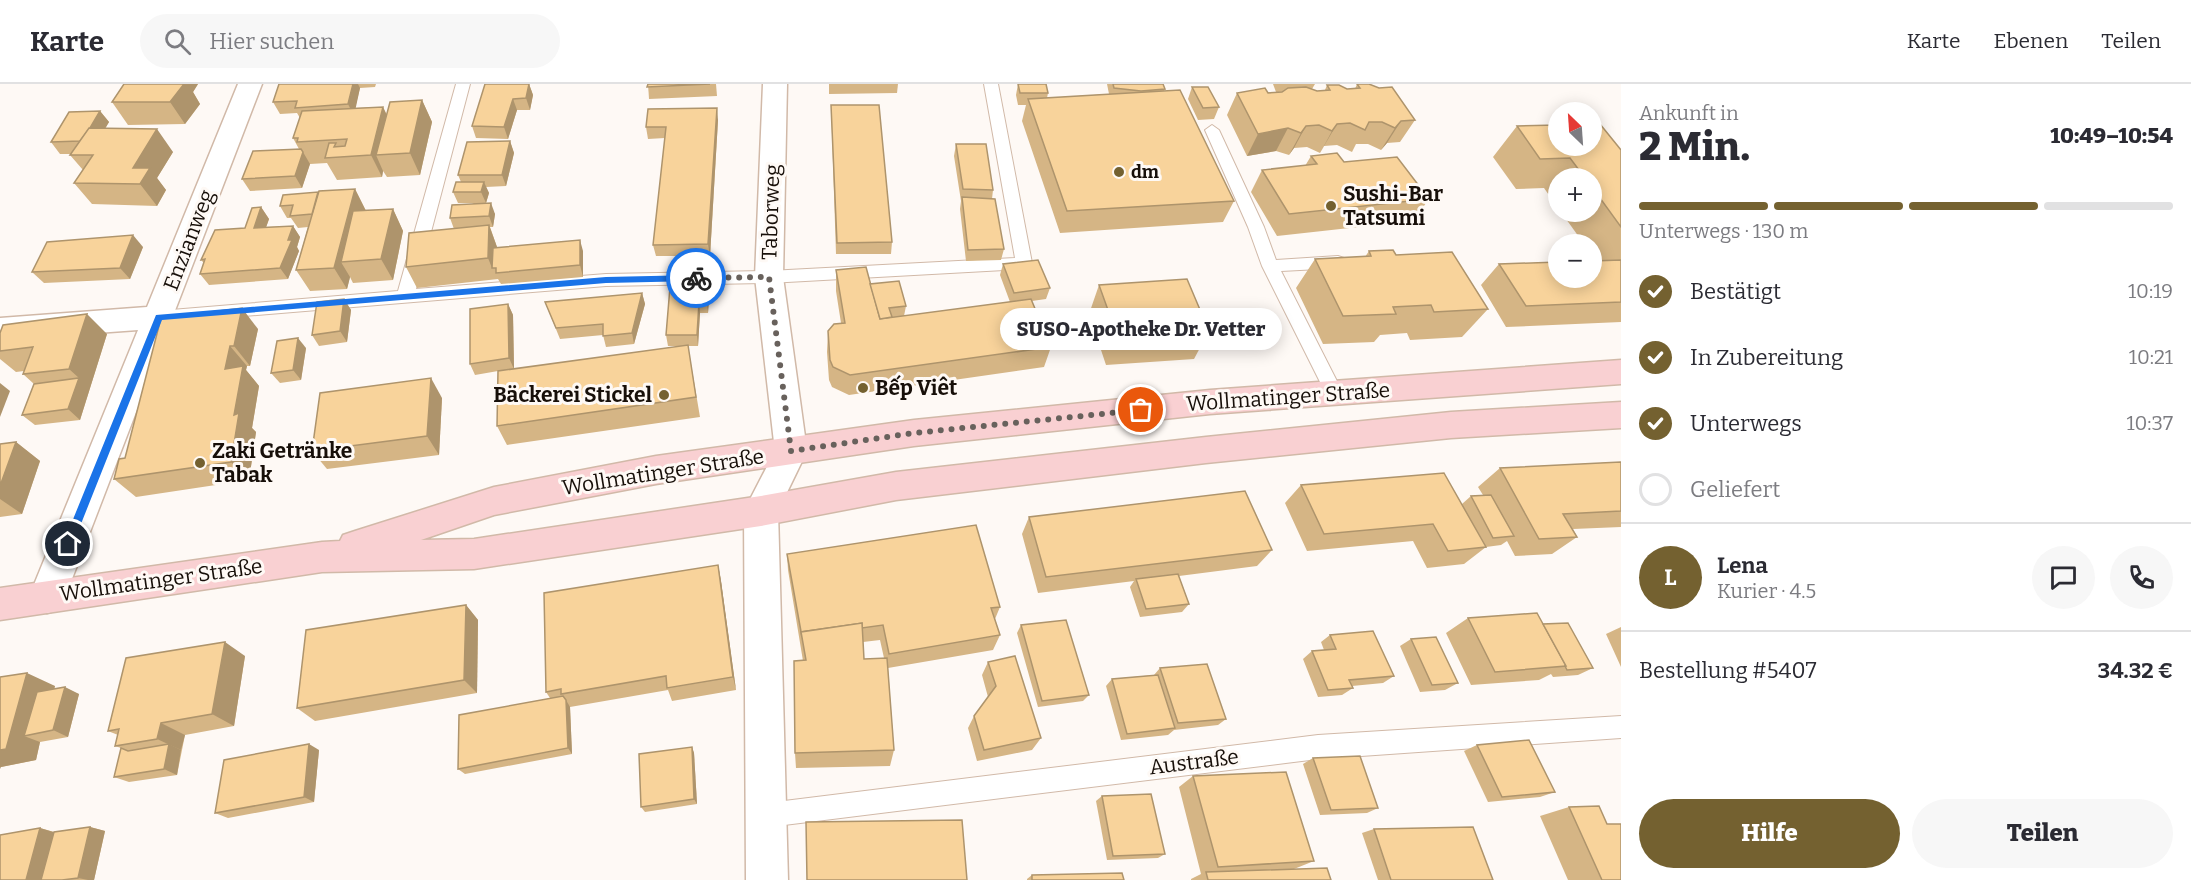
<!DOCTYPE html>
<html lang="de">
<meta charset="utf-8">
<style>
:root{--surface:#fff;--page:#f7f7f7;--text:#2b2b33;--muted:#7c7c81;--line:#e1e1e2;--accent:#746130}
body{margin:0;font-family:Bitter,serif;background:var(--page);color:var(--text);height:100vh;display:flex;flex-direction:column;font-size:22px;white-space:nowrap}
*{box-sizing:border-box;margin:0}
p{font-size:20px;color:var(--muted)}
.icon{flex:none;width:33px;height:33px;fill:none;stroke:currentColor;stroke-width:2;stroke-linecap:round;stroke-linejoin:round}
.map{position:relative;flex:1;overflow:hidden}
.details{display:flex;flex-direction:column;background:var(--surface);width:570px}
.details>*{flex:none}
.needle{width:39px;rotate:335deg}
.controls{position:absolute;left:1548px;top:18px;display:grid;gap:12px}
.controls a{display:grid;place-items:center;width:54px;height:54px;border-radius:50%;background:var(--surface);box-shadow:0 3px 15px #0003;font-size:30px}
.pin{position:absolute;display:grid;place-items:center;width:51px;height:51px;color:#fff;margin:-26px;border:3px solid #fff;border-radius:50%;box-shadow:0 2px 6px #0007}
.courier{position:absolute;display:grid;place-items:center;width:60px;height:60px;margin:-30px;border:4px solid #1a73e8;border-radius:50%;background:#fff;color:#222;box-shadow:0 2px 8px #0007}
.bubble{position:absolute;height:42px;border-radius:21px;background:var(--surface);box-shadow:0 3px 15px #0003;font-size:20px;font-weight:800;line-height:42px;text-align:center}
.overview em{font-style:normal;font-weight:800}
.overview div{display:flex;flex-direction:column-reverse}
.overview{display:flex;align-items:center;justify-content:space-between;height:102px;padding:0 18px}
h1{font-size:39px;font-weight:800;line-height:45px}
.bar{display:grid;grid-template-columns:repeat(4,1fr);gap:9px 6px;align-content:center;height:72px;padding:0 18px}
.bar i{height:8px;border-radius:4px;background:var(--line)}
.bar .current{background:var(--accent)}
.bar p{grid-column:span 4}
.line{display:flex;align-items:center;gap:15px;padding:0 18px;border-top:2px solid var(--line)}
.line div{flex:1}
.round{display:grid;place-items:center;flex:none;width:63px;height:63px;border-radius:32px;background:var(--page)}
ol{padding:0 18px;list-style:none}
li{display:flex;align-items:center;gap:18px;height:66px}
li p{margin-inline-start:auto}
li .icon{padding:6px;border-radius:50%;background:var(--accent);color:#fff;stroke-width:4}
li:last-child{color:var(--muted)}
li i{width:33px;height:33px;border:3px solid var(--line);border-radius:50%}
.action{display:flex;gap:12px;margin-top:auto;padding:12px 18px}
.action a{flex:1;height:69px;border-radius:36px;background:var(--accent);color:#fff;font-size:24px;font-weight:800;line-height:69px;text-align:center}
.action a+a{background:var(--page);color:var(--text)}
header{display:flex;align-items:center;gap:36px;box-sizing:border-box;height:84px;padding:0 30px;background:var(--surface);border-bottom:2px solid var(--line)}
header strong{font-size:28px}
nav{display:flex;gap:33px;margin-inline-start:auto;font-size:21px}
.search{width:420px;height:54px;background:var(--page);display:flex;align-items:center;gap:15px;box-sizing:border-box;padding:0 21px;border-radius:33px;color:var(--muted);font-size:22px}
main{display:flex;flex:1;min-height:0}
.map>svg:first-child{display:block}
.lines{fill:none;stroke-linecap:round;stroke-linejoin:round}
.service-casing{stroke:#d1b9a8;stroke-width:2}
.minor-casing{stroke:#d1b9a8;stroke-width:3}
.secondary-casing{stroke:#d1b9a8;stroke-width:3}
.service{fill:#fff;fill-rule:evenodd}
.minor{fill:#fff;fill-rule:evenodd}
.secondary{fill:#f9d0d2;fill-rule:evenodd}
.wall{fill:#d5b585;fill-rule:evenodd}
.shaded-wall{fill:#ae946c}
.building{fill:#f8d39b;stroke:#ae946c;stroke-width:1.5}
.route{fill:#1a73e8}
.done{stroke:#68615c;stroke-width:6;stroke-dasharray:0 10.8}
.poi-dot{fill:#746130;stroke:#fef9f5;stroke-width:2}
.labels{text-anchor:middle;stroke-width:6;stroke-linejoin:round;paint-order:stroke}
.far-poi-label{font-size:18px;font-weight:bold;fill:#170f09;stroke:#fef9f5;text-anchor:start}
.poi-label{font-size:21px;font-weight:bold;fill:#170f09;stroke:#fef9f5;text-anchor:start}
.street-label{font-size:21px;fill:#170f09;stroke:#fef9f5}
</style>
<header>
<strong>Karte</strong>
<div class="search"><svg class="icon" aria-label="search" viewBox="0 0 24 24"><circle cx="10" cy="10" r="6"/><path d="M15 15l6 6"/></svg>Hier suchen</div>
<nav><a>Karte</a><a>Ebenen</a><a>Teilen</a></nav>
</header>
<main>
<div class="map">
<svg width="1621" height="796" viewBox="0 0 1621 796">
<rect width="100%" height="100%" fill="#fef9f5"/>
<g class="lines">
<defs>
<g id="service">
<polygon points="456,0 470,0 416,205 606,190 769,187 1015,174 984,0 998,0 1032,179 1030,183 1024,185 769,199 606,202 159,239 153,238 150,233 153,228 159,227 398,207"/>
<polygon points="1212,41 1219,46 1264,143 1276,176 1338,172 1344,174 1346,178 1344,182 1338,184 1281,187 1343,309 1340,314 1334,316 1328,314 1262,182 1248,143 1205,46"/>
<polygon points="1621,632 1621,654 1318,675 768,743 760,739 756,731 760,723 768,719 1318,651"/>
</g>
<g id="minor">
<polygon points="238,0 262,0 65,513 60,525 47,529 34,525 29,513 138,246 0,256 0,234 147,223"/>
<polygon points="763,0 787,0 783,193 807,367 778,427 788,796 746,796 744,427 775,367 755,193"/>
</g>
<polygon id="secondary" points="1621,276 1621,300 1210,330 914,362 656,400 494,431 421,456 474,455 761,412 896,388 1206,353 1451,328 1621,318 1621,344 1451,354 1206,379 896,416 761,442 474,485 322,488 0,536 0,504 322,458 340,457 343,451 355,447 494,403 656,372 914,336 1210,306"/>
</defs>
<use href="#service" class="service-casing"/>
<use href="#minor" class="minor-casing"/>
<use href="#secondary" class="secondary-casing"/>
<use href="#service" class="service"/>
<use href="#minor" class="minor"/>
<use href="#secondary" class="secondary"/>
</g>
<g class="wall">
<polygon points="124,0 198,0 193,8 200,20 185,40 128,41 112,18"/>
<polygon points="279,0 376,0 375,3 360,4 355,24 383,23 387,31 422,16 432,38 420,91 387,93 383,87 382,93 337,96 327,79 310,80 302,104 250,107 242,95 299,65 293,54 300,34 297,29 280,30 273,18"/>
<polygon points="529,0 533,11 530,26 517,26 508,55 476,54 472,42"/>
<polygon points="648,0 716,0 717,12 649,15"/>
<polygon points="829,0 898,0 897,9 829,10"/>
<polygon points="1018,0 1048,9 1047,14 1109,10 1107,0 1163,0 1165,5 1164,7 1234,117 1223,138 1060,149 1022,37 1026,21 1018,21 1016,11"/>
<polygon points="1273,0 1315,0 1312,5 1317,7 1325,6 1327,1 1347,5 1355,5 1357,0 1415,36 1400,58 1387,59 1381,66 1368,60 1356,60 1352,68 1337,61 1324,62 1320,69 1307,63 1294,64 1289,71 1276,67 1247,72 1227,31 1237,9 1276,8"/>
<polygon points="1192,3 1219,23 1214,35 1198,36 1188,15"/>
<polygon points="831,21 892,158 891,170 836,170"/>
<polygon points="100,27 109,38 105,44 173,68 157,94 166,106 157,122 92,120 74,99 83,86 70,71 71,70 60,70 51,58"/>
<polygon points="718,36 710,172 656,172 653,161 665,54 648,55 646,43"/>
<polygon points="1517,42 1621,66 1621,238 1506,243 1481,201 1499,180 1595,177 1592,171 1592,160 1584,160 1561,128 1592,128 1592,94 1558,94 1558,124 1544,104 1516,105 1493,73"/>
<polygon points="510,57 514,69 506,102 486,103 489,109 486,119 495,130 493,143 490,143 497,163 583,167 583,193 501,200 498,195 417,204 406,183 454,145 450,134 474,119 458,119 453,108 461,98 458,91"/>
<polygon points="956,60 993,106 992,115 1004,165 1001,176 966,177 960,125 961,117 954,72"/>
<polygon points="1311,72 1429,115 1413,137 1277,152 1251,108 1262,86 1305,82"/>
<polygon points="355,105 366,127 393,125 403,147 393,196 353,199 350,193 347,205 310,207 296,186 308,143 298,144 291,134 287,134 280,122"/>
<polygon points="261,123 269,135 266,143 293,142 300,153 297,163 299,167 288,195 209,201 200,190 204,179 201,176 245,144"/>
<polygon points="143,163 130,195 44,199 32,188"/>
<polygon points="1369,167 1396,171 1488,225 1462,253 1410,256 1407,249 1380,251 1374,258 1323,260 1296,204 1315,175 1365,173"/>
<polygon points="1003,180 1050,204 1046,215 1032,217 1051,263 1044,283 849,311 832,303 829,296 827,268 828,247 841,239 836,207 836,186 870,200 906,222 904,232 1010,218 1000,191"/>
<polygon points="1099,201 1209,247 1194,275 1106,281 1089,230"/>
<polygon points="670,203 709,214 708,229 700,229 698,262 688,262 700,333 507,361 497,342 498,287 475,291 470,280 508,220 513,231 514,285 684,262 668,262 666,251"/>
<polygon points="642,209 645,220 634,260 606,263 603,251 560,255 545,218"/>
<polygon points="344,215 351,226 347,258 319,262 312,251"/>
<polygon points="161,234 258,245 250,282 247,282 246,286 259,302 252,344 256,348 249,396 136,413 114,395 125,374"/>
<polygon points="0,249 107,250 80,336 35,341 22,331 34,300 23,290 24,287 16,288 0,275"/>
<polygon points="306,264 301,296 280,299 271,289"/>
<polygon points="442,314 439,371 327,385 312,367"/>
<polygon points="16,358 40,377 22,430 0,433 0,360"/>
<polygon points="1621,378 1621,443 1573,445 1577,453 1552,470 1515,472 1507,457 1501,461 1486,463 1464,480 1427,484 1413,457 1307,467 1285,419 1301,401 1462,420 1471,412 1483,411 1478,403 1500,384"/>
<polygon points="1029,433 1272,466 1257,482 1179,492 1189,520 1182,528 1140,533 1130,503 1134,497 1038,509 1022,450"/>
<path d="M 787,470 L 1000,523 L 995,535 L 1000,551 L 993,566 L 888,584 L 894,666 L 890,682 L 796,684 L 795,669 L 803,577 L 788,486 ZM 880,556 L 884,574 L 864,575 L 863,558 Z"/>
<polygon points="718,481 721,497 736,606 672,617 668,606 570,623 572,670 465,690 458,685 550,614 546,608"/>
<polygon points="466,521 478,536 477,609 315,637 297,624"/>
<polygon points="1468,534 1543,540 1593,584 1578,591 1553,593 1551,590 1539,596 1471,601 1446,549"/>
<polygon points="1021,541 1089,611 1083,617 1038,623 1017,549"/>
<polygon points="1621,543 1621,583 1606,550"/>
<polygon points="1330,551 1394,592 1383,599 1352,602 1353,604 1342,611 1318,613 1303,575 1312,567 1324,566 1321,558"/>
<polygon points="1411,555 1458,599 1445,606 1420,608 1400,562"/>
<polygon points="245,572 234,642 185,651 177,691 129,698 114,693 121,664 115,662 118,651 108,647"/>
<polygon points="988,578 1041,654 1032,666 977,677 968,644 974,632 988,613 982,591"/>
<polygon points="1160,584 1226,635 1218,641 1174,646 1168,651 1121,656 1106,602 1112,595 1154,591"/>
<polygon points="0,593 55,602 54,605 79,610 68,653 40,658 36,676 1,683"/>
<polygon points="1477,661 1555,708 1540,713 1488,718 1464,667"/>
<polygon points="692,663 694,669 697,720 645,728 641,723"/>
<polygon points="319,666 314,718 228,734 215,729"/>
<polygon points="1313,674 1378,724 1367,729 1320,731 1303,680"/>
<polygon points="1193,692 1314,777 1294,785 1331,796 1191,796 1191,795 1201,790 1179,703"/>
<polygon points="1102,712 1165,770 1158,774 1107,776 1096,717"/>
<polygon points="1569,723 1621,796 1568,796 1540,732"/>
<polygon points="90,743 105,747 94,796 0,796 40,744 54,748"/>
<polygon points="1374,745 1493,796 1378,796 1362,749"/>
<polygon points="1032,791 1124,796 1027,796 1027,795"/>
</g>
<g class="shaded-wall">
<polygon points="172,0 198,0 193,8 200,20 185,40 170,18"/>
<polygon points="353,0 358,0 360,4 354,32 348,20"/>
<polygon points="529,0 533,11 530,26 526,14"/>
<polygon points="513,15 517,26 508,55 504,43"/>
<polygon points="422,16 432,38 420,91 410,69"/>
<polygon points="383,23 393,45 376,71 383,87 382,93 371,71"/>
<polygon points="717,24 718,36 710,172 708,160"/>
<polygon points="100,27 109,38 91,69 82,57"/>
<polygon points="1401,37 1387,59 1381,66 1395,44"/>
<polygon points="1337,40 1324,62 1320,69 1332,47"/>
<polygon points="1306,42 1294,64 1289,71 1301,49"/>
<polygon points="1288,44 1276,67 1247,72 1258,50"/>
<polygon points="157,45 173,68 157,94 166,106 157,122 140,100 133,84"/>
<polygon points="510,57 514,69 506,102 502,91"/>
<polygon points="303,68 310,80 302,104 295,92"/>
<polygon points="484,98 489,109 486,119 481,108"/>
<polygon points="355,105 366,127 341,178 350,193 347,205 334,184"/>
<polygon points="491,119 495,130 493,143 489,132"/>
<polygon points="261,123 269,135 262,155 254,144"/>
<polygon points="393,125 403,147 393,196 381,175"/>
<polygon points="489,141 497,163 497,184 492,184 488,174"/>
<polygon points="293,142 300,153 297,163 299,167 288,195 280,184"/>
<polygon points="133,151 143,163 130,195 120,184"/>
<polygon points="580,156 583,167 583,193 580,181"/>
<polygon points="708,203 709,214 708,229 707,218"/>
<polygon points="642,209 645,220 634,260 632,249"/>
<polygon points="344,215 351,226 347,258 340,247"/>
<polygon points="699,218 700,229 698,262 697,251"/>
<polygon points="508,220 513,231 514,285 509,274"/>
<polygon points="242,224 258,245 250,282 234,262"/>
<polygon points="87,230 107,250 80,336 68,325 79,294 69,285"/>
<polygon points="298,254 306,264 301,296 293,286"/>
<polygon points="230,262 247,282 246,286 259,302 252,344 256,348 249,396 231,378 234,331 225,285"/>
<polygon points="431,294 442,314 439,371 427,352"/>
<polygon points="0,299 10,307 0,333"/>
<polygon points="16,358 40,377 22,430 0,415 0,402"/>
<polygon points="718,481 721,497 736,606 733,593"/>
<polygon points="466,521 478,536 477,609 464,596"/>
<polygon points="225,558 245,572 234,642 212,630"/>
<polygon points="27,589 55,602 43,648 24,652 40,658 36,676 1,683 0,685 0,666"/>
<polygon points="65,603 79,610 68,653 53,646"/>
<polygon points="566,616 570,623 572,670 568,664"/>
<polygon points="161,639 185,651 181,666 157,655"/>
<polygon points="169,660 181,666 177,691 164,685"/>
<polygon points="309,660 319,666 314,718 304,713"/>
<polygon points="692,663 694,669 697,720 694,715"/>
<polygon points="90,743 105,747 94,796 88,796 78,794"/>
<polygon points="40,744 70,753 59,796 26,796"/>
</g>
<g class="building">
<polygon points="124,0 184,0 170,18 112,18"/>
<polygon points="279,0 353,0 348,20 295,24 297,17 273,18"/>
<polygon points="485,0 529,0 526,14 513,15 504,43 472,42"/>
<polygon points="648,0 710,0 647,3"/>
<polygon points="1018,0 1046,0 1048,9 1020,9"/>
<polygon points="1113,0 1163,0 1165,5 1141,7 1114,4"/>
<polygon points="1357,0 1369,0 1379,4 1392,3 1415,36 1401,37 1395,44 1382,38 1369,38 1365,46 1350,39 1337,40 1332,47 1319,41 1306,42 1301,49 1288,44 1258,50 1237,9 1265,4 1268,9 1282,8 1288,4 1306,3 1317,7 1330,6 1327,1 1339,1 1347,5 1360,4"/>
<polygon points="1192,3 1208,3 1219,23 1203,24"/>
<polygon points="1180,6 1234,117 1067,127 1028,15"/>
<polygon points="422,16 410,69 376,71 390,18"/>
<polygon points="831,21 879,21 892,158 837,159"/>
<polygon points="383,23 371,71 325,74 329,59 336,59 334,63 345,62 347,55 297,58 298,54 293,54 302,27"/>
<polygon points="717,24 708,160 653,161 666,43 646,43 648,25"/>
<polygon points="100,27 90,44 80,57 51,58 69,28"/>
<polygon points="1592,40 1600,40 1621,66 1621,143 1592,103 1592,94 1585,94 1570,74 1540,75 1517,42 1558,41 1558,62 1592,62"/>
<polygon points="89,44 157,45 133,84 150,84 140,100 74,99 93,71 70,71"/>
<polygon points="510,57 502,91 458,91 467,58"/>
<polygon points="956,60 986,60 993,106 963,105"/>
<polygon points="301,65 303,68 295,92 242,95 253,67"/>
<polygon points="1337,69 1344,78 1397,73 1429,115 1289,130 1262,86 1317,80 1311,72"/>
<polygon points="456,98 484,98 481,108 453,108"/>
<polygon points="355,105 334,184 296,186 319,107"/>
<polygon points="318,108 312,130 290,132 293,121 280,122 283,111"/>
<polygon points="962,113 995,115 1004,165 968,166"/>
<polygon points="491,119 489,132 450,134 452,121"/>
<polygon points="261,123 254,144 293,142 288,156 292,156 280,184 200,190 205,175 201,176 215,146 245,144 252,124"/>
<polygon points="393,125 381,175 341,178 353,127"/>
<polygon points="489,141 488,174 406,183 409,149"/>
<polygon points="133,151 120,184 32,188 47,158"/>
<polygon points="580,156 580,181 496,189 496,184 492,184 493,164"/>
<polygon points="1393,166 1396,171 1452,168 1488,225 1434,228 1431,221 1393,223 1396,230 1343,232 1315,175 1371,172 1369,167"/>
<polygon points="1038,176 1050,204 1014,209 1003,180"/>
<polygon points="1621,176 1621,218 1526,222 1499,180 1558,178 1558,194 1592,194 1592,177"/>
<polygon points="866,183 880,235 1031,215 1051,263 850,291 833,283 830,276 828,247 834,240 845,239 836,186"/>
<polygon points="1187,195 1209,247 1118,254 1099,201"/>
<polygon points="899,197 906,222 889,224 892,233 880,235 870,200"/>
<polygon points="670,203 708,203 707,218 699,218 697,251 666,251"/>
<polygon points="642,209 632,249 603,252 603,240 556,244 545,218"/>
<polygon points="344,215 340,247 312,251 317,218"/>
<polygon points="508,220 509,274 470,280 470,225"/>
<polygon points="242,224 234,262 230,262 225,285 243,282 234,331 239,329 231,378 114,395 119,375 125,374 161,234"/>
<polygon points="87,230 69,285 23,290 33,263 0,267 0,249 3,241"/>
<polygon points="298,254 293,286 271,289 277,257"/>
<polygon points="688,261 696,313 497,342 498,287"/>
<polygon points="79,294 68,325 22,331 34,300"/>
<polygon points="431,294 427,352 312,367 320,309"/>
<polygon points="16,358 0,402 0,360"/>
<polygon points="1621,378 1621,427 1563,430 1577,453 1539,455 1500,384"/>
<polygon points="1444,389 1486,463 1448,467 1433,440 1324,450 1301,401"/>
<polygon points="1245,407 1272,466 1046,493 1029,433"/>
<polygon points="1491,411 1514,452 1493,454 1471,412"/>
<polygon points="976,441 1000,523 991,524 1000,551 889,570 883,541 862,544 862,539 801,548 802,553 787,470"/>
<polygon points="718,481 733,593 667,604 666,592 561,610 561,605 546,608 544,509"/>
<polygon points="1178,490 1189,520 1146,525 1136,495"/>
<polygon points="466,521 464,596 297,624 306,546"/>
<polygon points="1537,529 1566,582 1495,588 1468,534"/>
<polygon points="1066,536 1089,611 1042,617 1021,541"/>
<polygon points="862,539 864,575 887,574 894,666 795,669 794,577 806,576 801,548"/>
<polygon points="1568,539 1593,584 1567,586 1565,582 1566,582 1543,540"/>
<polygon points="1373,547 1394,592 1349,596 1353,604 1328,606 1312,567 1336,565 1330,551"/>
<polygon points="1436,553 1458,599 1432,601 1411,555"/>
<polygon points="225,558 212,630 161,639 157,655 115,662 119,645 108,647 126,574"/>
<polygon points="1015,572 1041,654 984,666 974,632 996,602 988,578"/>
<polygon points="1207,580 1226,635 1178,639 1160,584"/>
<polygon points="27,589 6,665 0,666 0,593"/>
<polygon points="1158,591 1175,644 1127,650 1112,595"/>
<polygon points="65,603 53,646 24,652 37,608"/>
<polygon points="563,612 566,616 568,664 458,685 459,631"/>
<polygon points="1529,656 1555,708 1502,713 1477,661"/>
<polygon points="169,660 164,685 114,693 121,664 128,667"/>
<polygon points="309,660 304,713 215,729 224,676"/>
<polygon points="692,663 694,715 641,723 639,670"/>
<polygon points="1360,672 1378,724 1331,726 1313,674"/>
<polygon points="1286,688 1314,777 1218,783 1193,692"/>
<polygon points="1151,710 1165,770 1113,772 1102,712"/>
<polygon points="1599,722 1607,740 1621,740 1621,796 1602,796 1569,723"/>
<polygon points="962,736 967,796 807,796 806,738"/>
<polygon points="90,743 78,794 62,796 41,796 54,748"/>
<polygon points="1473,743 1493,796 1391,796 1374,745"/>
<polygon points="40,744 26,796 0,796 0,751"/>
<polygon points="1327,784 1331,796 1208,796 1206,788"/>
<polygon points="1122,789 1124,796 1032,796 1032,791"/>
</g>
<polygon class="route" points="696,191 700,194 696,197 606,199 162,236 73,460 68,465 63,460 156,231 606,193"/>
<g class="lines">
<polyline class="done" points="696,194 769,193 791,367 914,349 1141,326"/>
</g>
<g class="poi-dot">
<circle cx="1119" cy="88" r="6"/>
<circle cx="1331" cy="122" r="6"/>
<circle cx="863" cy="304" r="6"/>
<circle cx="664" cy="311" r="6"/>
<circle cx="200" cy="379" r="6"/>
</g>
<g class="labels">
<g class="far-poi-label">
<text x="1131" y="94">dm</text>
</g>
<g class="poi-label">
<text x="1343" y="117">Sushi-Bar<tspan x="1343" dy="24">Tatsumi</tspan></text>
<text x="875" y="311">Bếp Viêt</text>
<text x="652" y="318" text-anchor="end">Bäckerei Stickel</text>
<text x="212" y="374">Zaki Getränke<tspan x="212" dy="24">Tabak</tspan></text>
</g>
<g class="street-label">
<text transform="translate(771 128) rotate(-88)" y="7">Taborweg</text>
<text transform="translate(189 156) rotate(-69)" y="7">Enzianweg</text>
<text transform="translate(1288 313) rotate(-4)" y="7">Wollmatinger Straße</text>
<text transform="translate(663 388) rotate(-9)" y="7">Wollmatinger Straße</text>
<text transform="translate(161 496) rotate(-8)" y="7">Wollmatinger Straße</text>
<text transform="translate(1194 678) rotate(-7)" y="7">Austraße</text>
</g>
</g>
</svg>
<div class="controls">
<a><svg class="needle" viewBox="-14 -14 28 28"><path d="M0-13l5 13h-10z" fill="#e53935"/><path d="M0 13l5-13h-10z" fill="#7c7c81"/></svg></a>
<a>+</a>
<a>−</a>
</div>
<div class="pin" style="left:1141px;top:326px;background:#ea580c"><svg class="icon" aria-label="bag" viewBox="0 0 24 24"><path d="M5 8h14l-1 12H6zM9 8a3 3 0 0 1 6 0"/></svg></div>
<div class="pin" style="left:68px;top:460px;background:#1f2937"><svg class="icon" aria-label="home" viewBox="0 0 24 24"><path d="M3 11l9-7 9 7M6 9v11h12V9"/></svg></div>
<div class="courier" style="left:696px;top:194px"><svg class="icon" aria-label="bike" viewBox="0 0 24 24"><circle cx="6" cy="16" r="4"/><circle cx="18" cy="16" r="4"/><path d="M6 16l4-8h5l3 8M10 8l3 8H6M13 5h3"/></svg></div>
<div class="bubble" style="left:1000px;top:224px;width:282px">SUSO-Apotheke Dr. Vetter</div>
</div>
<section class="details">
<div class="overview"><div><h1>2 Min.</h1><p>Ankunft in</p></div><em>10:49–10:54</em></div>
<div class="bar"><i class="current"></i><i class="current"></i><i class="current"></i><i></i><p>Unterwegs · 130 m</p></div>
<ol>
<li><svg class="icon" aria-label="check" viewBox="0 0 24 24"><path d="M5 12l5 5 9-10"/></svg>Bestätigt<p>10:19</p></li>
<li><svg class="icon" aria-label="check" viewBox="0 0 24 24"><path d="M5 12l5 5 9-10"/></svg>In Zubereitung<p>10:21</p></li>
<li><svg class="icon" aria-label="check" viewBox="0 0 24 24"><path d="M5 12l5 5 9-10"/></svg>Unterwegs<p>10:37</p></li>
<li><i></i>Geliefert</li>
</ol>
<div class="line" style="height:108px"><b class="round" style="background:var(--accent);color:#fff">L</b><div><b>Lena</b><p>Kurier · 4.5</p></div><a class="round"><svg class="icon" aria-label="chat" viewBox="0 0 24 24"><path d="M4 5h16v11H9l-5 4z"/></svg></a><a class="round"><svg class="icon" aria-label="phone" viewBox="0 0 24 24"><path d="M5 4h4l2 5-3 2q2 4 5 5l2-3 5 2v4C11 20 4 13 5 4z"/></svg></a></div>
<div class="line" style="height:78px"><div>Bestellung #5407</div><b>34.32 €</b></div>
<div class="action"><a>Hilfe</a><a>Teilen</a></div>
</section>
</main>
